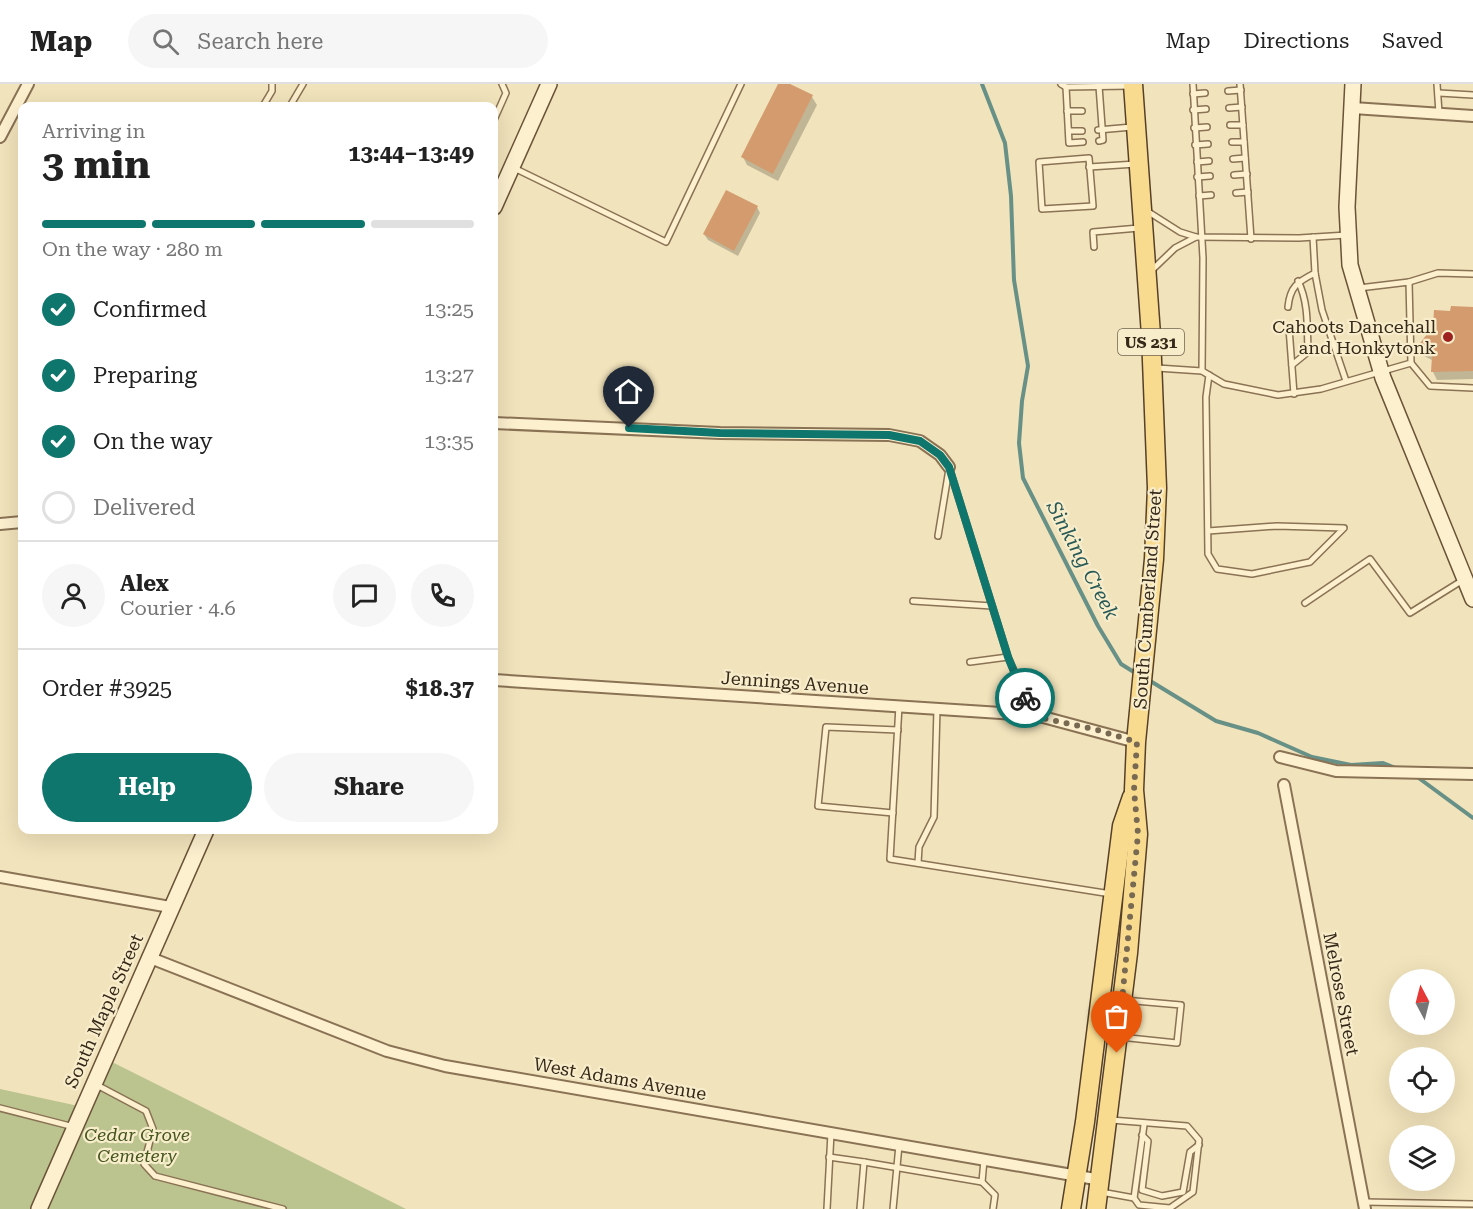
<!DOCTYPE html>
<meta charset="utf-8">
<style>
:root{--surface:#fff;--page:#f6f6f6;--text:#222;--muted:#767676;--line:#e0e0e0;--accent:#0f766e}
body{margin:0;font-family:"Roboto Serif",serif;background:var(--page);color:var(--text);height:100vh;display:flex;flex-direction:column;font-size:22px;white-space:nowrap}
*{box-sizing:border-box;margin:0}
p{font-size:20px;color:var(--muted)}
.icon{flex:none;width:33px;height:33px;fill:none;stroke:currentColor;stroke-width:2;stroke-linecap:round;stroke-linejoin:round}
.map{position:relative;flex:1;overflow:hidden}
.details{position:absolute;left:18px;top:18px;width:480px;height:732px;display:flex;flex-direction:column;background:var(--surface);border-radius:12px;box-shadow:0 6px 24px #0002}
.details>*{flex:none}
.needle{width:39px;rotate:353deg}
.fabs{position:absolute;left:1389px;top:885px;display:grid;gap:12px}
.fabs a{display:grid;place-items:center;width:66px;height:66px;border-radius:50%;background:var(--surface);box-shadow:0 6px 24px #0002;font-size:30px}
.pin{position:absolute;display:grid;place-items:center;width:51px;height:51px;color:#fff;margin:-62px -26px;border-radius:50% 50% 50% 0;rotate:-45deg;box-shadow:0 0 6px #0007}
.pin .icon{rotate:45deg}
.courier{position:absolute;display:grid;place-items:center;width:60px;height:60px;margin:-30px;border:4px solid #0f766e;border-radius:50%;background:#fff;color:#222;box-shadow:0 2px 8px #0007}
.summary em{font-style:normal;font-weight:700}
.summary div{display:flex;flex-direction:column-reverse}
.summary{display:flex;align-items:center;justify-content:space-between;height:102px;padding:0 24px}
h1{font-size:39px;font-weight:700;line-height:45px}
.bar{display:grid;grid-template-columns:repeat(4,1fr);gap:9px 6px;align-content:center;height:72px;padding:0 24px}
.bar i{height:8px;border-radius:4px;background:var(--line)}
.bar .current{background:var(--accent)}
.bar p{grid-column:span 4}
.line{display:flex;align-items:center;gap:15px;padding:0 24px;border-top:2px solid var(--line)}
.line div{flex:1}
.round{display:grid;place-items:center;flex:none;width:63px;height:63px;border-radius:32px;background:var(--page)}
ol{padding:0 24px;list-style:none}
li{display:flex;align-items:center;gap:18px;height:66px}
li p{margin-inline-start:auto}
li .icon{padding:6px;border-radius:50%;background:var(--accent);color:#fff;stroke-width:4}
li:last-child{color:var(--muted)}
li i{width:33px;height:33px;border:3px solid var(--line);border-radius:50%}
.action{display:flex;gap:12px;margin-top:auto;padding:12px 24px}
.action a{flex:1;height:69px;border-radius:36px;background:var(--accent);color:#fff;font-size:24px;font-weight:700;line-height:69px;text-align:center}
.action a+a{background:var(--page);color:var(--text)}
header{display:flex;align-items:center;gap:36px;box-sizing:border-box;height:84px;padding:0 30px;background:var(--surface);border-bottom:2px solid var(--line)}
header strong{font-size:28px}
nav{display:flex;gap:33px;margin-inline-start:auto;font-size:21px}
.search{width:420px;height:54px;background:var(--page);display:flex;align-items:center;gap:15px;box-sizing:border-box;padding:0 21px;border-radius:33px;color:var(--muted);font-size:22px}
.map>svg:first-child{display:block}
.cemetery{fill:#bbc38f}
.shadow{fill:#0003}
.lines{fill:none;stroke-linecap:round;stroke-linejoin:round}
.stream{stroke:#679087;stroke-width:4}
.building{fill:#d39b6e}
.lane-casing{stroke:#8a7254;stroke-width:8}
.street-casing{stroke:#8a7254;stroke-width:14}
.secondary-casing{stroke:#6b5337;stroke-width:18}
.primary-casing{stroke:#564029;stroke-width:21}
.lane{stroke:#fcf0cf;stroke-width:5}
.street{stroke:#fcf0cf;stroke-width:10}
.secondary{stroke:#fcf0cf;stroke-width:15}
.primary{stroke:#f9db8f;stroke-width:18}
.done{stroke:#786a52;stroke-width:6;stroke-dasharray:0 10.8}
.route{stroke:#0f766e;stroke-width:8}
.poi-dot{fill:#9d221f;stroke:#f8edcb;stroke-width:2}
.labels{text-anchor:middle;stroke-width:4.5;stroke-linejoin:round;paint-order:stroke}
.shield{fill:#f8edcb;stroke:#71644f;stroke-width:1.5}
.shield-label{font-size:16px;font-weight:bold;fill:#37291a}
.poi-label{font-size:18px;fill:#37291a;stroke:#f8edcb;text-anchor:end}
.street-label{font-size:18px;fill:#37291a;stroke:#f8edcb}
.park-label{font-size:18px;font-style:italic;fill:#46561f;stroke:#f8edcb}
.water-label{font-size:20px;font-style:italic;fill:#285957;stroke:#f8edcb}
</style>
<header>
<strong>Map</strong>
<div class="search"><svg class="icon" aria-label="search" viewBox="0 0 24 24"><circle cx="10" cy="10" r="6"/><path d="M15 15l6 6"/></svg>Search here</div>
<nav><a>Map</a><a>Directions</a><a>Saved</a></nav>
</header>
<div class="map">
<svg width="1473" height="1125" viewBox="0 0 1473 1125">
<rect width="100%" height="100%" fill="#f1e3bb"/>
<g class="cemetery">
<polygon points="104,974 406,1125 42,1125"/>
<polygon points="0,1005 83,1023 41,1125 0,1125"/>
</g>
<g class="shadow">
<polygon points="780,0 787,0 812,13 817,21 778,97 747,81 743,73"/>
<polygon points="757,123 760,129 738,172 708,156 704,150"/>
<polygon points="1473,224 1473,295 1437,296 1433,288 1434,277 1422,271 1417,263 1434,242 1451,228"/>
</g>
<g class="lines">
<g class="stream">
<polyline points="982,0 1005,59 1011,112 1014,196 1028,282 1022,317 1019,359 1023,394 1098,542 1121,580 1137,590"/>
<polyline points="1147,595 1216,637 1258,649 1312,673 1351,681 1383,679 1398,685"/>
<polyline points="1416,692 1473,734"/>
</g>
</g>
<g class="building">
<polygon points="778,0 790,0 813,11 773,90 741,73"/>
<polygon points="726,106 758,122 734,167 703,150"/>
<polygon points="1451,222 1473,223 1473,287 1431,288 1432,272 1416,265 1433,242 1434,226 1450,227"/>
</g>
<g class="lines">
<defs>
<g id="lane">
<polyline points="1061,0 1066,3 1131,2"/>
<polyline points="1193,0 1203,174 1202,287"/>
<polyline points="1240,0 1251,155"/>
<polyline points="1437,0 1439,29"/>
<polyline points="1066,3 1069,59 1083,58"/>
<polyline points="1228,7 1241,6"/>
<polyline points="1439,9 1473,11"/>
<polyline points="1193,10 1205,9"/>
<polyline points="263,22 272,7 272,0"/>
<polyline points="290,22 303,0"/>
<polyline points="1229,24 1242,23"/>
<polyline points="1193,26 1206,25"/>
<polyline points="1067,27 1082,27"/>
<polyline points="494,36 506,9 502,0"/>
<polyline points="1230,41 1243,41"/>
<polyline points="1194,44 1207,43"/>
<polyline points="1098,46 1132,43"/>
<polyline points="1069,47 1082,47"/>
<polyline points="1099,57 1103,56 1099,2"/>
<polyline points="1232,58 1244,58"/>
<polyline points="1195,61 1208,60"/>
<polygon points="1089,74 1093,122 1042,125 1039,78"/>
<polyline points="1233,75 1245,74"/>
<polyline points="1197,78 1209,77"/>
<polyline points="1089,83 1136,80"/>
<polyline points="514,84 666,158 741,0"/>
<polyline points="1234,91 1247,90"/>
<polyline points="1197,93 1210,92"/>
<polyline points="1236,109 1248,108"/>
<polyline points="1199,112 1211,111"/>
<polyline points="1147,127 1180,148 1196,153 1299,154 1347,151"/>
<polyline points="1313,153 1315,189 1322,226 1346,297"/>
<polyline points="1094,163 1093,148 1139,144"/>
<polyline points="1150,188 1175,164 1196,153"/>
<polyline points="1409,198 1438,189 1473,190"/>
<path d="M 1288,223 C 1290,203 1297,198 1315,189"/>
<polyline points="1289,244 1294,310"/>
<polyline points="1411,279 1430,302 1473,304"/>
<path d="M 1292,281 L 1308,268 C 1307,244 1309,219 1298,197"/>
<polyline points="1157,284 1202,287 1224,300 1278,311 1321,305 1411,279 1409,198 1359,204"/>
<polyline points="949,383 1008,573"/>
<polyline points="1208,447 1277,442 1344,444 1310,478 1252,490 1217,485 1208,470 1206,313 1209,291"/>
<polyline points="938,452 949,385"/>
<polyline points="913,517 992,522"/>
<polyline points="1305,519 1370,475 1410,529 1463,496"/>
<polyline points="970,578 1008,573 1033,631"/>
<polyline points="899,622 890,775 1111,810"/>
<polyline points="893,729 818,722 826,643 898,646"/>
<polyline points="918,779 919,763 934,733 937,625"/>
<polyline points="1120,953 1177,959 1181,921 1124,916"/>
<polyline points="95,1000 146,1027 153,1045 144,1080 155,1092 283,1125"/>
<polyline points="0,1024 74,1043"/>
<polyline points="1142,1051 1148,1057 1142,1106 1162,1112 1183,1108 1190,1068 1199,1061"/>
<polyline points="829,1073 864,1078"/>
<polyline points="982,1098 984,1076"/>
<polyline points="1101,1108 1134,1114 1139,1121 1170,1124 1193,1108 1199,1056 1187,1042 1111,1036"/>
<polyline points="1134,1114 1144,1041"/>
<polyline points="1364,1118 1473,1120"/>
<polyline points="827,1125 831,1049"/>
<polyline points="860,1125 864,1078 982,1098 995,1111 993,1125"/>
<polyline points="893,1125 899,1061"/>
</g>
<g id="street">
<polyline points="1353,24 1473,32"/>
<polyline points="0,53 28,0"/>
<polyline points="494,339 720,349 889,351 920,357 940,371 949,383"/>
<polyline points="0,440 22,438"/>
<polyline points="494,596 1001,629 1043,633 1136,658"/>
<polyline points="1280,673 1336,687 1473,690"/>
<polyline points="1284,701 1365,1125"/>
<polyline points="0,793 170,823"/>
<polyline points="148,873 387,967 445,982 1101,1096"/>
</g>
<g id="secondary">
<polyline points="1353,0 1347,123 1350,181 1383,294 1473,515"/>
<polyline points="494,123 549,0"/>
<polyline points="39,1125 206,746"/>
</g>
<g id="primary">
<polyline points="1071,1125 1085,1038 1122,742 1132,713"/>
<polyline points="1096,1125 1128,869 1138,750 1134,706 1136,658 1154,475 1157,404 1151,251 1133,0"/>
</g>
</defs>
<use href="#lane" class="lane-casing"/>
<use href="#street" class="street-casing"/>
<use href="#secondary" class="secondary-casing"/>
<use href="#primary" class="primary-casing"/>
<use href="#lane" class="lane"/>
<use href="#street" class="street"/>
<use href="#secondary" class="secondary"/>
<use href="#primary" class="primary"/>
</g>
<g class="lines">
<polyline class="done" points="1025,614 1033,632 1094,645 1137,658 1134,706 1138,750 1117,969"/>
<polyline class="route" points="629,344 720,349 889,351 920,357 940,371 949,383 1008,573 1025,614"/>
</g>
<circle class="poi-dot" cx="1448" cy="253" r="6"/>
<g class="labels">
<rect class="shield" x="1118" y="245" width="66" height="26" rx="4.5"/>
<g class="shield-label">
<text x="1151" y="264">US 231</text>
</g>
<g class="poi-label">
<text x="1436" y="249">Cahoots Dancehall<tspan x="1436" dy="21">and Honkytonk</tspan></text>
</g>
<g class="street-label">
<text transform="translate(1148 515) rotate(-86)" y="6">South Cumberland Street</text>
<text transform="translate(795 599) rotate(4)" y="6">Jennings Avenue</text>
<text transform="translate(1341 910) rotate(79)" y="6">Melrose Street</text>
<text transform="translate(104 927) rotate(-66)" y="6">South Maple Street</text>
<text transform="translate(620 995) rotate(10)" y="6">West Adams Avenue</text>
</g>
<g class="park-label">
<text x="137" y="1057">Cedar Grove<tspan x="137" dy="21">Cemetery</tspan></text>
</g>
<g class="water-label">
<text transform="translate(1083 476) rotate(62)" y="7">Sinking Creek</text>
</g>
</g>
</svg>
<div class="fabs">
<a><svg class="needle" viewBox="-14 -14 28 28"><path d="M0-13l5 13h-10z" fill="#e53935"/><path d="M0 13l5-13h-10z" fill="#767676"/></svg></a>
<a><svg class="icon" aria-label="locate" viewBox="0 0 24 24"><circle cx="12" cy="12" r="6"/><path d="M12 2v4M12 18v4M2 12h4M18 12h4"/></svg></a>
<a><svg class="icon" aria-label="layers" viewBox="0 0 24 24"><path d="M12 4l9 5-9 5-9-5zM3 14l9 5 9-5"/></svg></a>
</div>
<div class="pin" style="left:1117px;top:969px;background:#ea580c"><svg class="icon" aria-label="bag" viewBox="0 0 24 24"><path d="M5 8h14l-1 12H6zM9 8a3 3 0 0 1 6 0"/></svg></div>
<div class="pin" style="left:629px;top:344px;background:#1f2937"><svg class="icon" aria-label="home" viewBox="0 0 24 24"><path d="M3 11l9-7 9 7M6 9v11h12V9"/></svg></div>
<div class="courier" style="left:1025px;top:614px"><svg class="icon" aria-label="bike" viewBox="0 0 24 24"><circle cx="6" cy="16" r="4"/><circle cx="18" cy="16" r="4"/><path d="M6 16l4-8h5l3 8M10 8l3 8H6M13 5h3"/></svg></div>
<section class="details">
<div class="summary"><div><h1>3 min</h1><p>Arriving in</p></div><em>13:44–13:49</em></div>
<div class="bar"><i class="current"></i><i class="current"></i><i class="current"></i><i></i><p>On the way · 280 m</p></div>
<ol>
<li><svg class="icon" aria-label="check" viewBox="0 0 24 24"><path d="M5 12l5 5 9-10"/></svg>Confirmed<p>13:25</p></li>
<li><svg class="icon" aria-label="check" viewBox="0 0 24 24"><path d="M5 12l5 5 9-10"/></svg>Preparing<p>13:27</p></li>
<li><svg class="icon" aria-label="check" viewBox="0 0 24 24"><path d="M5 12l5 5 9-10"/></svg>On the way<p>13:35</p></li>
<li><i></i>Delivered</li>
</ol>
<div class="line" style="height:108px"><a class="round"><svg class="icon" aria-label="person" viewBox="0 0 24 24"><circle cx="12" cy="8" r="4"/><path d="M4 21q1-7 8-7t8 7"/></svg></a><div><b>Alex</b><p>Courier · 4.6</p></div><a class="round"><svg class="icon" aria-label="chat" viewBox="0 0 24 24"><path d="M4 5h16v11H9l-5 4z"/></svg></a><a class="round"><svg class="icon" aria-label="phone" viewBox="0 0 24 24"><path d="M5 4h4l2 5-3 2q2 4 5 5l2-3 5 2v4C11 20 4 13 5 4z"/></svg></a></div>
<div class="line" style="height:78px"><div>Order #3925</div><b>$18.37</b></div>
<div class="action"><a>Help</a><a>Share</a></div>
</section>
</div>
